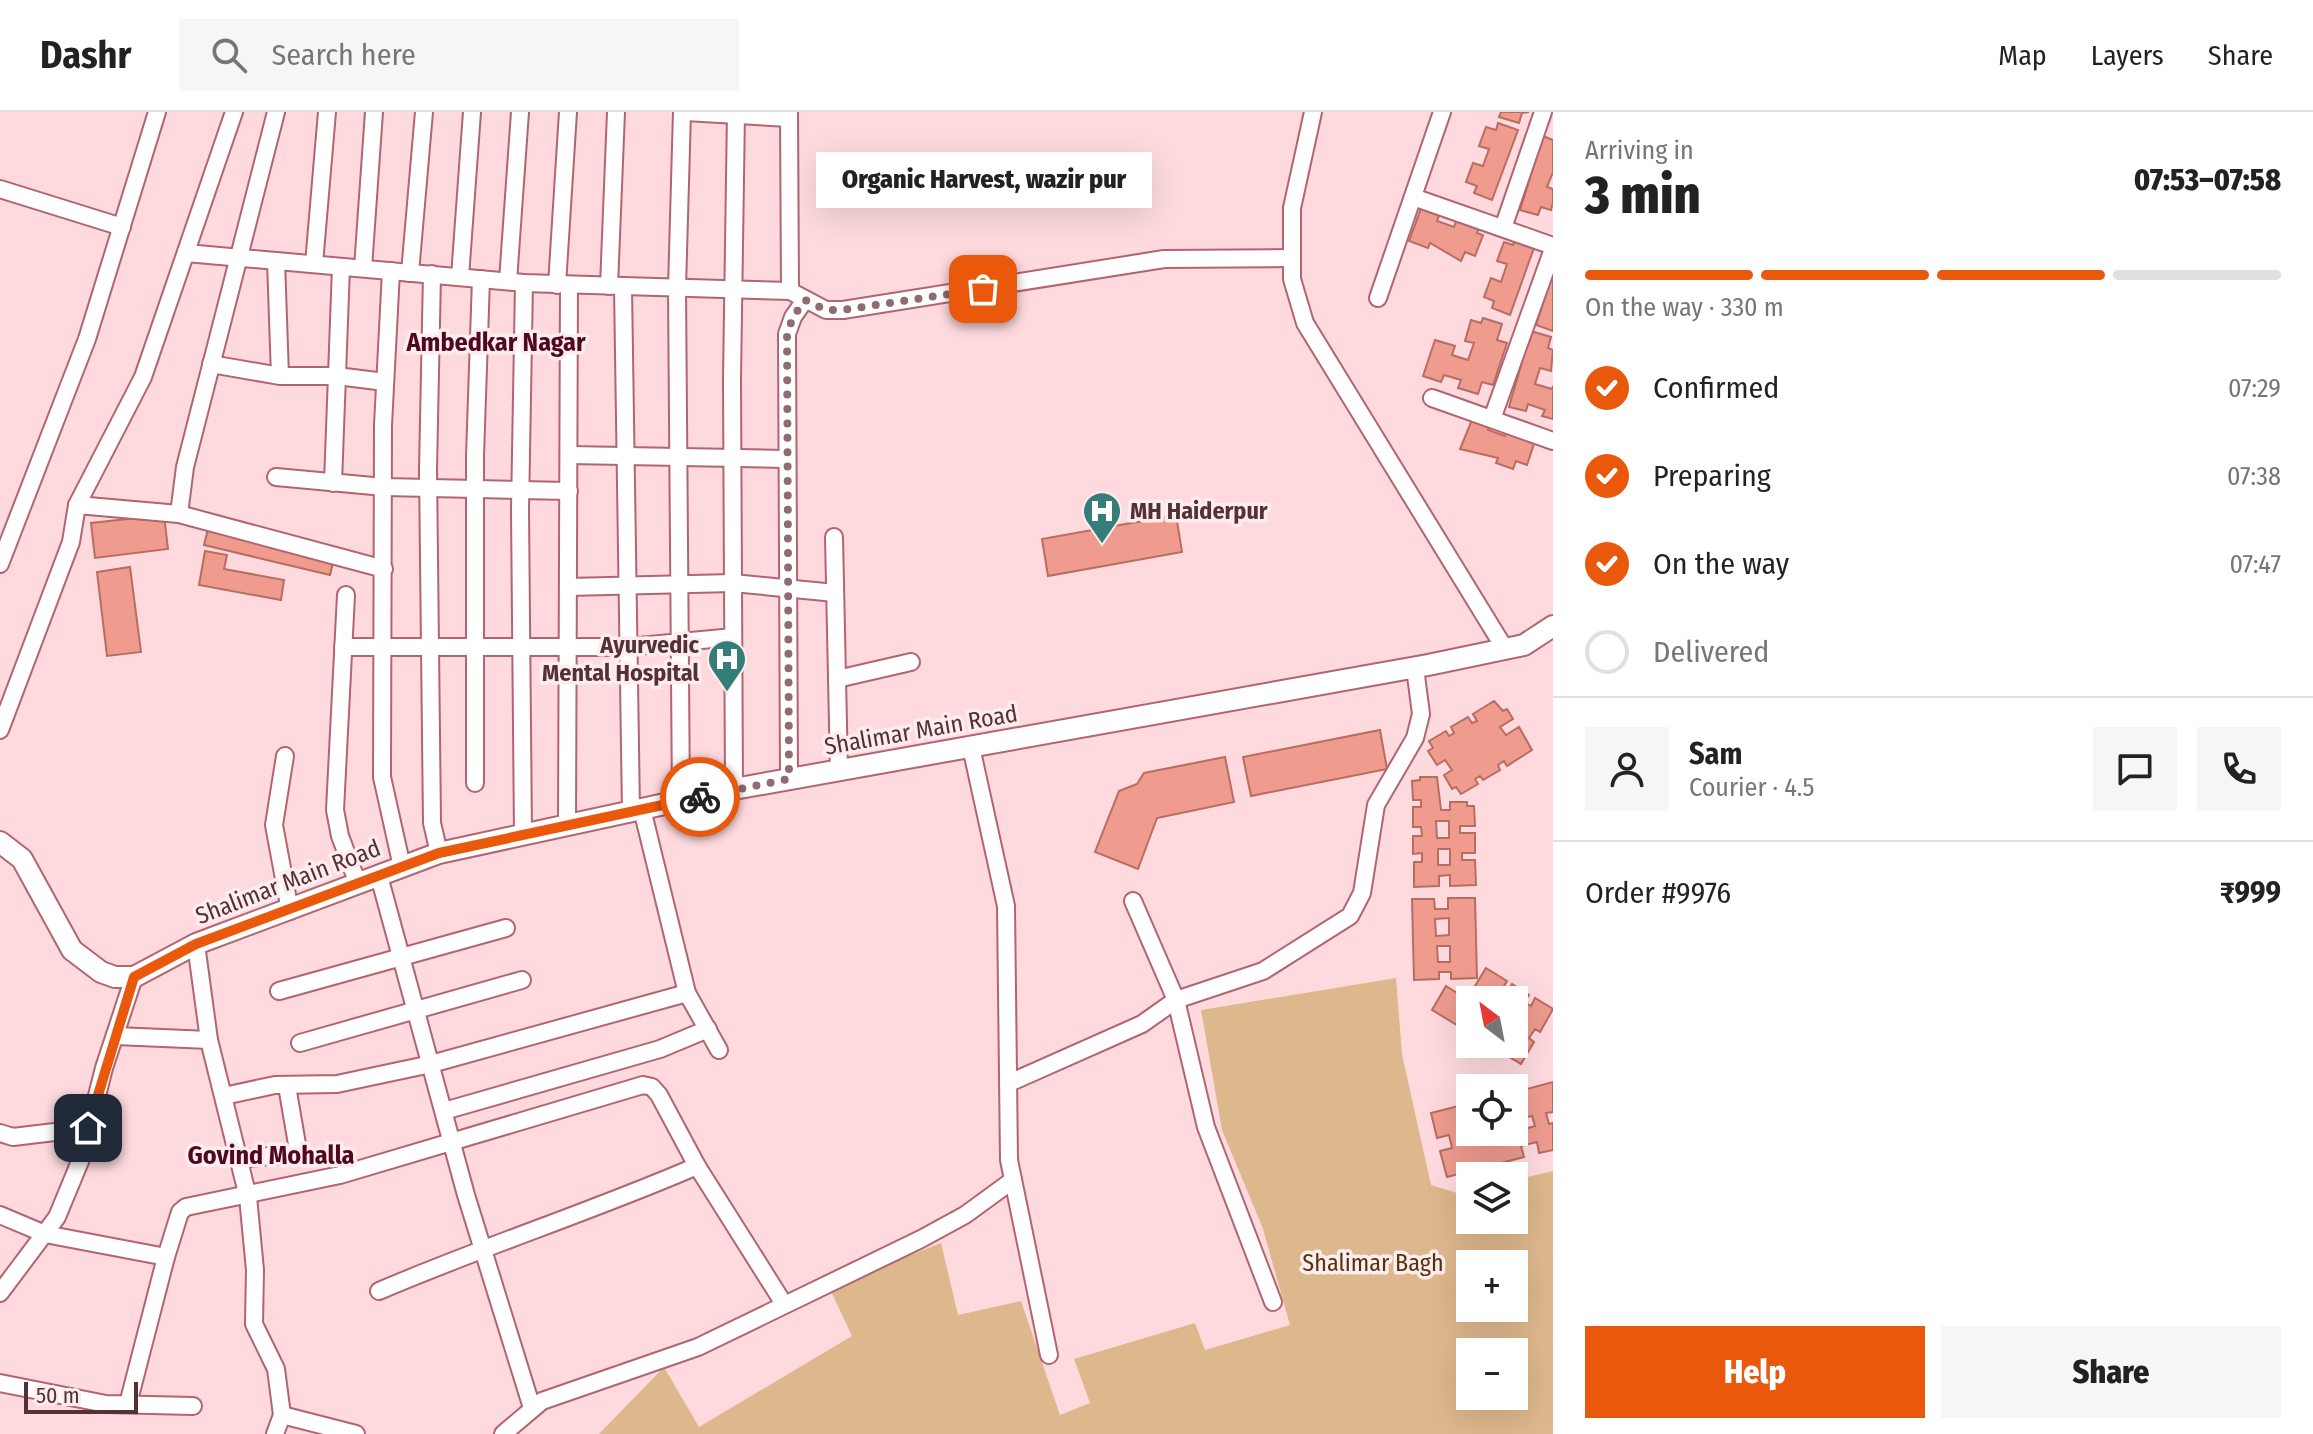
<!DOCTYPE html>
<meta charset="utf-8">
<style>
:root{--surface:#fff;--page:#f6f6f6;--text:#222;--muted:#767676;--line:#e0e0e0;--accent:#ea580c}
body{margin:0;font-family:"Fira Sans Condensed",sans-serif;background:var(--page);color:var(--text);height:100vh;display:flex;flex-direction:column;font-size:30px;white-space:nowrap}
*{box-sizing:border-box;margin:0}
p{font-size:26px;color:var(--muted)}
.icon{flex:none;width:44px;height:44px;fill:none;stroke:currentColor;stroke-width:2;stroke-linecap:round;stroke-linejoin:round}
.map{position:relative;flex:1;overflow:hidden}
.panel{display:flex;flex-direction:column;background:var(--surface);width:760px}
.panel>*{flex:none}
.needle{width:52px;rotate:328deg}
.fabs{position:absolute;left:1456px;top:874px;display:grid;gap:16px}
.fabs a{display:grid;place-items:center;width:72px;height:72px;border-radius:0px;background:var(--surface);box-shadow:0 8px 32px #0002;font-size:40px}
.scale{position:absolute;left:24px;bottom:20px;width:114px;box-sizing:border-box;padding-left:8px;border:4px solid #533136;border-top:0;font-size:22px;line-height:28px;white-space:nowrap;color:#533136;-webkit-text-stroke:6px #ffecee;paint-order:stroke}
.pin{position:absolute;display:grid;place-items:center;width:68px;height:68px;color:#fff;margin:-34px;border-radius:16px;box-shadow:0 4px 12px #0006}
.courier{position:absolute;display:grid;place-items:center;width:80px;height:80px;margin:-40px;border:6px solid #ea580c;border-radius:50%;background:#fff;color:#222;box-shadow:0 2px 10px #0007}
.bubble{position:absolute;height:56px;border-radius:0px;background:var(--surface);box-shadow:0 8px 32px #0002;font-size:26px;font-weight:800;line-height:56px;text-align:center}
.overview em{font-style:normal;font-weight:800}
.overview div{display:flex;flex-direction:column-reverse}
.overview{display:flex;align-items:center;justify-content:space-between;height:136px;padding:0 32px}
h1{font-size:52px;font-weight:800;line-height:60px}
.bar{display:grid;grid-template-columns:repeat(4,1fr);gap:12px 8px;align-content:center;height:96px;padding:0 32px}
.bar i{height:10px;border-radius:6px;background:var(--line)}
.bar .current{background:var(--accent)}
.bar p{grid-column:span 4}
.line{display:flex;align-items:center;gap:20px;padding:0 32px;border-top:2px solid var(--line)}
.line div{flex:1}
.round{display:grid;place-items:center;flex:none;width:84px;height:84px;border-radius:0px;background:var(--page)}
ol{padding:0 32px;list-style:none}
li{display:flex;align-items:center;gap:24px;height:88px}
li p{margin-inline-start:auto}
li .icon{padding:8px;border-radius:50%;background:var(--accent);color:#fff;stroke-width:4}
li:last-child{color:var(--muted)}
li i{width:44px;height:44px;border:4px solid var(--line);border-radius:50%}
.cta{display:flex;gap:16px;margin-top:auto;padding:16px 32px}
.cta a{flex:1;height:92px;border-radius:0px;background:var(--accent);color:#fff;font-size:32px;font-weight:800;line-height:92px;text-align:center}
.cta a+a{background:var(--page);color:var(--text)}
header{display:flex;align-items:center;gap:48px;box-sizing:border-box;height:112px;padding:0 40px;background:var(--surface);border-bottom:2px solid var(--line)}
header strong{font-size:38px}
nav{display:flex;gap:44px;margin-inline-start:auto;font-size:28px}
.search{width:560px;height:72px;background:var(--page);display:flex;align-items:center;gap:20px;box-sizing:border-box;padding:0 28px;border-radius:0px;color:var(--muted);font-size:30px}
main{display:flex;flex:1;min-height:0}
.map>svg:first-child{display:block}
.green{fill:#deb88d;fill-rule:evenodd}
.building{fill:#ef9c8f;stroke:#b96c60;stroke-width:2;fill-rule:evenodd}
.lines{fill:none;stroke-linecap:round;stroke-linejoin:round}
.minor-casing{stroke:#b26471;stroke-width:20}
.tertiary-casing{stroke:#b26471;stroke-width:24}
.minor{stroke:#fff;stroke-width:16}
.tertiary{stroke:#fff;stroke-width:20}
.done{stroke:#8f6c71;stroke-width:8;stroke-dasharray:0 14.4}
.route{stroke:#ea580c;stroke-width:10}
.labels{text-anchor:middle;stroke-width:7;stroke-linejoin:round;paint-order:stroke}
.poi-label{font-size:24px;font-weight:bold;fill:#533136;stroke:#ffecee;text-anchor:start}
.street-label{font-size:24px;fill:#533136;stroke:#ffecee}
.park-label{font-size:24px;fill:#54350b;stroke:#ffecee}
.neighbourhood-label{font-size:26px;font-weight:bold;fill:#4f091e;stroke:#ffecee}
</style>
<header>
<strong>Dashr</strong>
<div class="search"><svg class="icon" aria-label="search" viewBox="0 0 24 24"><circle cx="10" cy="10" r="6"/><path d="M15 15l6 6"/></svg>Search here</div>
<nav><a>Map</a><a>Layers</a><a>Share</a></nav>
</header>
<main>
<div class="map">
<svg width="1553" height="1322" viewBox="0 0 1553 1322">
<rect width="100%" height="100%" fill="#fedade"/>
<path class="green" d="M 1396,866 L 1402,942 L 1431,1073 L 1457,1081 L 1470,1078 L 1470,1108 L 1514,1108 L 1514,1068 L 1553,1059 L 1553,1322 L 599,1322 L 664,1255 L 699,1315 L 852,1224 L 829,1175 L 941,1131 L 958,1203 L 1021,1189 L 1060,1303 L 1090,1291 L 1074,1247 L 1195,1211 L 1205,1238 L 1290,1213 L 1263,1117 L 1222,1018 L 1201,898 ZM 1470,1152 L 1514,1152 L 1514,1196 L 1470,1196 ZM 1470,1240 L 1514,1240 L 1514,1284 L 1470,1284 Z"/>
<g class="building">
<polygon points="1501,0 1529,0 1522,1 1519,11 1499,5"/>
<polygon points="1498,11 1518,18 1492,88 1474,81 1477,74 1466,70 1473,51 1483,54 1489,37 1479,34 1486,15 1496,18"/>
<polygon points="1543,24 1553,28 1553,60 1547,75 1553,77 1553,90 1551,98 1541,95 1538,103 1520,98"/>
<polygon points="1422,94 1440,101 1437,109 1454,115 1457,107 1479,116 1477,121 1483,123 1475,144 1465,140 1461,149 1430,131 1428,136 1409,129"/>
<polygon points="1516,126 1535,133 1510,203 1492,196 1494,189 1484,185 1491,166 1501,170 1507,152 1497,149 1504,130 1513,133"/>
<polygon points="1553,159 1553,219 1536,213"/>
<polygon points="1483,206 1502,212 1497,228 1507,231 1493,273 1482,270 1478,282 1458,276 1461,268 1444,263 1441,270 1423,264 1435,228 1455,234 1452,243 1468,248 1474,231 1465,229 1471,208 1481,211"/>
<polygon points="1531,219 1551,225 1548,236 1553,238 1551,259 1540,256 1535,272 1552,277 1553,274 1553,307 1542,304 1545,298 1528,292 1526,299 1509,295"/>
<polygon points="1474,303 1491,309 1488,318 1505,324 1508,316 1531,324 1529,330 1534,332 1527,353 1516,349 1513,357 1496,351 1498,346 1460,337"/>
<polygon points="164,403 168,437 95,446 91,411"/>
<polygon points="1176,403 1182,440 1048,464 1042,427"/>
<polygon points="208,417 334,447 330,463 204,433"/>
<polygon points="205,439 227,443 224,457 284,468 281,488 199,473"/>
<polygon points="130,455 141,540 107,544 97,460"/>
<polygon points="1494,589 1503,599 1507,597 1513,607 1500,615 1506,623 1519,615 1532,638 1507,654 1504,649 1498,653 1500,658 1483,668 1480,664 1475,667 1478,672 1461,682 1456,675 1452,677 1444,663 1452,658 1445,648 1437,653 1428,639 1433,636 1429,629 1446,619 1449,624 1454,621 1451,615 1468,605 1472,611 1477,609 1473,602"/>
<polygon points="1380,618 1387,657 1251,684 1243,645"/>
<polygon points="1225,645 1234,690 1157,706 1138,757 1095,740 1119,679 1137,672 1144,661"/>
<path d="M 1420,665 L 1437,665 L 1441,698 L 1450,698 L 1450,690 L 1467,690 L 1467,694 L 1474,694 L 1475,714 L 1460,714 L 1460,721 L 1475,721 L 1475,741 L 1462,741 L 1462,748 L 1475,748 L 1476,773 L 1450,774 L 1450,763 L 1439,764 L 1439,774 L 1414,775 L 1414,750 L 1422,750 L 1422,741 L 1413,742 L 1413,724 L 1422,724 L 1421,715 L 1413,715 L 1413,695 L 1421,695 L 1421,688 L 1413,688 L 1412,669 L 1420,668 ZM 1436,709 L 1449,709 L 1449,726 L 1437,726 ZM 1438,737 L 1450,737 L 1450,753 L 1438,753 Z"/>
<path d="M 1448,786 L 1475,786 L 1477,866 L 1451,867 L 1451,860 L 1439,860 L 1439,867 L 1414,868 L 1412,787 L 1434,787 L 1435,797 L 1448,797 ZM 1449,806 L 1449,823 L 1436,824 L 1435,807 ZM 1437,834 L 1450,834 L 1450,850 L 1438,850 Z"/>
<polygon points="1486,856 1507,869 1503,876 1508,879 1512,872 1529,883 1524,890 1531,894 1535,886 1553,897 1540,920 1535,917 1529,926 1534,930 1521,952 1488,932 1514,932 1514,917 1520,920 1525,912 1514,905 1514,888 1476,888 1479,883 1472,879"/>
<polygon points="1446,874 1470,889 1470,921 1432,898"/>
<polygon points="1553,970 1553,1000 1546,1001 1549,1012 1553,1011 1553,1038 1539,1041 1537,1030 1521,1034 1524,1045 1447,1065 1440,1039 1452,1036 1449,1023 1437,1026 1431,1001 1470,991 1470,1019 1459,1021 1463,1033 1478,1029 1475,1020 1486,1020 1487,1026 1514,1020 1535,1014 1532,1004 1514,1008 1514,990 1525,987 1523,978"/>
</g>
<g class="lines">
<defs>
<g id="minor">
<polyline points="685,0 789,6"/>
<polyline points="789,0 790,179"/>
<polyline points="1313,0 1292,96 1292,167 1305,211 1505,537"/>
<polyline points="0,77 122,115"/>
<polyline points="1413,85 1553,134"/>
<polyline points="1503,116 1543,0"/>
<polyline points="186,141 524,171 790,179 826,198 843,198 1164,147 1292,146"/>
<polyline points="276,149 280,264"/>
<polyline points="314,152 327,0"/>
<polyline points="363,156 374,0"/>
<polyline points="391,159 383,313 382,665 402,755"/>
<polyline points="410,161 424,0"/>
<polyline points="432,162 428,358 432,711 439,741"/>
<polyline points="460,165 472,0"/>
<polyline points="508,169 520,0"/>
<polyline points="557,173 568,0"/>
<polyline points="609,174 616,0"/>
<polyline points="623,175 631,700"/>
<polyline points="1378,186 1442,0"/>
<polyline points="211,252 280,264 337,264 385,270"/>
<polyline points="1432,286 1553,329"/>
<polyline points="1492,307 1553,137"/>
<polyline points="569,343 785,347"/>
<polyline points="276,365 384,375 569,379"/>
<polyline points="333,371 341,155"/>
<polyline points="77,393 179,402 384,457"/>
<polyline points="179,402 185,355 276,0"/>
<polyline points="834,425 839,659"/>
<polyline points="0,452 87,227 157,0"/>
<polyline points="568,475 733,471 835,481"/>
<polyline points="346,483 335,698 340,724 358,772"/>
<polyline points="343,535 629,535 733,525"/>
<polyline points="837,567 911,550"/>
<polyline points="0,618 71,430 77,393 143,265 234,0"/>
<polyline points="971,635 1006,794 1009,1048 1049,1243"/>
<polyline points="285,644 274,713 290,799"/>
<polyline points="789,667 787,222 793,205 805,188"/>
<polyline points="475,671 475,344 481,167"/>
<polyline points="734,677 732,268 736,0"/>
<polyline points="681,689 677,176 682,0"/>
<polyline points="642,697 687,881 719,938"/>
<polyline points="567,713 569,173"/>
<polyline points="523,723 520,398 524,171"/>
<polyline points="379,764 466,1083 532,1296"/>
<polyline points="1133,789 1176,888 1206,1015 1273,1190"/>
<polyline points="196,832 209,928 248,1085 255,1158 254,1212 276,1257 282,1303 356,1322"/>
<polyline points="279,879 506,816"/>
<polyline points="116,924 209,928"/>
<polyline points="300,931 522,868"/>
<polyline points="1009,971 1142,912 1176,888 1263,859 1350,804 1362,781 1376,693 1415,626 1421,602 1415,556"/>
<polyline points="224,984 275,973 337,972 431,952 687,881"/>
<polyline points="444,999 660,937 708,917"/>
<polyline points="0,1021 13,1025 88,1016"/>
<polyline points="239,1047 292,1042 298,1038 287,974"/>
<polyline points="0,1103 45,1122 166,1145 180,1100 186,1095 340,1063 643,973 652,975 659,983 697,1054 784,1192"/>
<path d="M 379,1179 C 484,1134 593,1099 697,1054"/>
<polyline points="0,1181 57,1105 81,1047 104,956 134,865"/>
<polyline points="0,1271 106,1292 193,1294"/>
<polyline points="128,1292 166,1145"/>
<polyline points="275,1322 282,1303"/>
<polyline points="503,1322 542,1289 698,1235 921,1127 965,1103 1013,1068"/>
</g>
<polyline id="tertiary" points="0,730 22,747 72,838 101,860 115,865 134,865 196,832 439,741 734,677 1428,553 1524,533 1553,514"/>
</defs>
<use href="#minor" class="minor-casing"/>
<use href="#tertiary" class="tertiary-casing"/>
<use href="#minor" class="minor"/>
<use href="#tertiary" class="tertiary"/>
</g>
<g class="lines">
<polyline class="done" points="700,685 789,667 787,222 793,205 805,188 826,198 843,198 983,177"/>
<polyline class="route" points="88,1016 134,865 196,832 439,741 700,685"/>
</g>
<defs>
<symbol id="hospital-pin" viewBox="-11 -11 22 30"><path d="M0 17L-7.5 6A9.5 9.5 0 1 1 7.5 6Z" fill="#357d78" stroke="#ffecee"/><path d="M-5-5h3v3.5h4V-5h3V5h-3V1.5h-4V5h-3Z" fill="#fff"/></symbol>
</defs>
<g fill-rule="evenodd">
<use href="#hospital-pin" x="1080" y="377" width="44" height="60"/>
<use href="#hospital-pin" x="705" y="525" width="44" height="60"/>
</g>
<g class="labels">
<g class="poi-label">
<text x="1130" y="407">MH Haiderpur</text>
<text x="699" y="541" text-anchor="end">Ayurvedic<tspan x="699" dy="28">Mental Hospital</tspan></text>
</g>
<g class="street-label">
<text transform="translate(921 618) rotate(-10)" y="8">Shalimar Main Road</text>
<text transform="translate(288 770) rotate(-21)" y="8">Shalimar Main Road</text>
</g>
<g class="park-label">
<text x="1373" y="1159">Shalimar Bagh</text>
</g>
<g class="neighbourhood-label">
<text x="496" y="239">Ambedkar Nagar</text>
<text x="271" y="1052">Govind Mohalla</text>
</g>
</g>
</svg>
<div class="fabs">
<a><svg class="needle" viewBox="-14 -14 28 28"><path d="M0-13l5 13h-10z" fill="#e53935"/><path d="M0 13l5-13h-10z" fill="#767676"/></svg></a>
<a><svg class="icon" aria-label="locate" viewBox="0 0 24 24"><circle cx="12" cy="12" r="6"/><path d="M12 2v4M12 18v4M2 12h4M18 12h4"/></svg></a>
<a><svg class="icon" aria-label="layers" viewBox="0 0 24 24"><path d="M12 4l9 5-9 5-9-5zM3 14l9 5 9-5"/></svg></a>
<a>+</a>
<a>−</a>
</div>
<div class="scale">50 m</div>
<div class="pin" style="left:983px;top:177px;background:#ea580c"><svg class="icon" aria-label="bag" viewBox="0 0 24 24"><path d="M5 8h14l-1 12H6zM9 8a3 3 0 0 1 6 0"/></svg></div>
<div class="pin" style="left:88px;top:1016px;background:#1f2937"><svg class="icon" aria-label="home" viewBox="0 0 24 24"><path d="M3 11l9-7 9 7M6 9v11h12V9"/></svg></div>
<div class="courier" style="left:700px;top:685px"><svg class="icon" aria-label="bike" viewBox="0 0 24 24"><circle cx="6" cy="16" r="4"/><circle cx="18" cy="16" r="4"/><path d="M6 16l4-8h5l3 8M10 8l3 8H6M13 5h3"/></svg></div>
<div class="bubble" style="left:816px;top:40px;width:336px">Organic Harvest, wazir pur</div>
</div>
<section class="panel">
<div class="overview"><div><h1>3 min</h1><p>Arriving in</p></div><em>07:53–07:58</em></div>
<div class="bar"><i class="current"></i><i class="current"></i><i class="current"></i><i></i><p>On the way · 330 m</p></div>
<ol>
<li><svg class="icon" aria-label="check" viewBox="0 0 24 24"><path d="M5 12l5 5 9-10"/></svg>Confirmed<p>07:29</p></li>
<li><svg class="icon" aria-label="check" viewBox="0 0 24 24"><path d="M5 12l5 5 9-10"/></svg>Preparing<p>07:38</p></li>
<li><svg class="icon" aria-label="check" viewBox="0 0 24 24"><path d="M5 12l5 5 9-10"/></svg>On the way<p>07:47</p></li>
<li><i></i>Delivered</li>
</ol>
<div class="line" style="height:144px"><a class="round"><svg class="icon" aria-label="person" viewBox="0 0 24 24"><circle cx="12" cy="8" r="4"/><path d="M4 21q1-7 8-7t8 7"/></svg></a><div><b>Sam</b><p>Courier · 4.5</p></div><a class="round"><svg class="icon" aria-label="chat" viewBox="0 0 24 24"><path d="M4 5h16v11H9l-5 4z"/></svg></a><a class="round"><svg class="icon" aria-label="phone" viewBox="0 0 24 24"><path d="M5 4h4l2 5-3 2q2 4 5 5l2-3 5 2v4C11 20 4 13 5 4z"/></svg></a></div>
<div class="line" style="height:104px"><div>Order #9976</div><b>₹999</b></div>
<div class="cta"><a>Help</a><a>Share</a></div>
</section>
</main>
